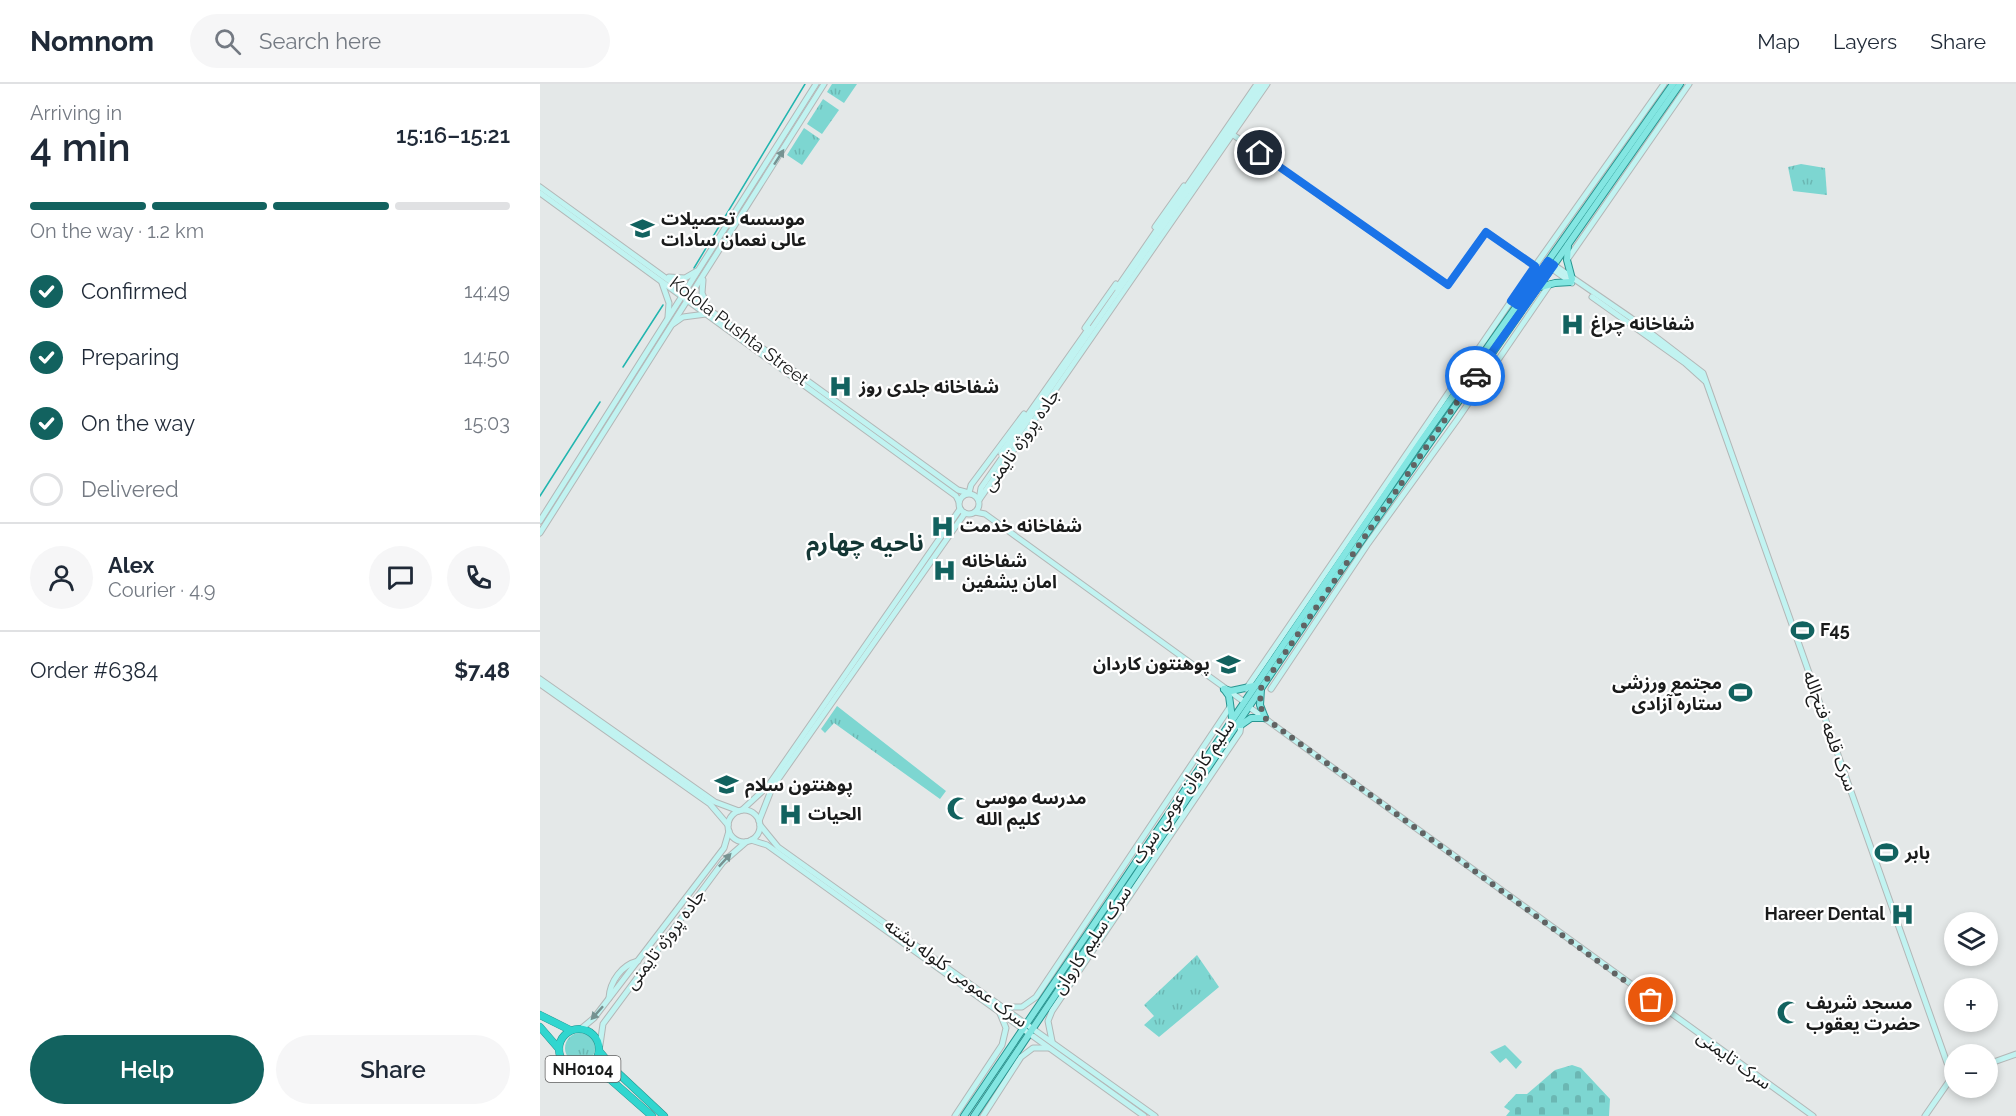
<!DOCTYPE html>
<meta charset="utf-8">
<style>
:root{--surface:#fff;--page:#f6f6f7;--text:#1f2937;--muted:#747a83;--line:#e0e1e3;--accent:#12625f}
body{margin:0;font-family:Raleway,"Noto Sans Arabic",sans-serif;background:var(--page);color:var(--text);height:100vh;display:flex;flex-direction:column;font-size:22px;white-space:nowrap}
*{box-sizing:border-box;margin:0}
p{font-size:20px;color:var(--muted)}
.icon{flex:none;width:33px;height:33px;fill:none;stroke:currentColor;stroke-width:2;stroke-linecap:round;stroke-linejoin:round}
.map{position:relative;flex:1;overflow:hidden}
.panel{display:flex;flex-direction:column;background:var(--surface);width:540px}
.panel>*{flex:none}
.buttons{position:absolute;left:1404px;top:828px;display:grid;gap:12px}
.buttons a{display:grid;place-items:center;width:54px;height:54px;border-radius:50%;background:var(--surface);box-shadow:0 3px 9px #0003;font-size:30px}
.pin{position:absolute;display:grid;place-items:center;width:51px;height:51px;color:#fff;margin:-26px;border:3px solid #fff;border-radius:50%;box-shadow:0 2px 6px #0007}
.courier{position:absolute;display:grid;place-items:center;width:60px;height:60px;margin:-30px;border:4px solid #1a73e8;border-radius:50%;background:#fff;color:#222;box-shadow:0 2px 8px #0007}
.headline em{font-style:normal;font-weight:600}
.headline div{display:flex;flex-direction:column-reverse}
.headline{display:flex;align-items:center;justify-content:space-between;height:102px;padding:0 30px}
h1{font-size:39px;font-weight:600;line-height:45px}
.bar{display:grid;grid-template-columns:repeat(4,1fr);gap:9px 6px;align-content:center;height:72px;padding:0 30px}
.bar i{height:8px;border-radius:4px;background:var(--line)}
.bar .on{background:var(--accent)}
.bar p{grid-column:span 4}
.line{display:flex;align-items:center;gap:15px;padding:0 30px;border-top:2px solid var(--line)}
.line div{flex:1}
.round{display:grid;place-items:center;flex:none;width:63px;height:63px;border-radius:32px;background:var(--page)}
ol{padding:0 30px;list-style:none}
li{display:flex;align-items:center;gap:18px;height:66px}
li p{margin-inline-start:auto}
li .icon{padding:6px;border-radius:50%;background:var(--accent);color:#fff;stroke-width:4}
li:last-child{color:var(--muted)}
li i{width:33px;height:33px;border:3px solid var(--line);border-radius:50%}
.cta{display:flex;gap:12px;margin-top:auto;padding:12px 30px}
.cta a{flex:1;height:69px;border-radius:36px;background:var(--accent);color:#fff;font-size:24px;font-weight:600;line-height:69px;text-align:center}
.cta a+a{background:var(--page);color:var(--text)}
header{display:flex;align-items:center;gap:36px;box-sizing:border-box;height:84px;padding:0 30px;background:var(--surface);border-bottom:2px solid var(--line)}
header strong{font-size:28px}
nav{display:flex;gap:33px;margin-inline-start:auto;font-size:21px}
.search{width:420px;height:54px;background:var(--page);display:flex;align-items:center;gap:15px;box-sizing:border-box;padding:0 21px;border-radius:33px;color:var(--muted);font-size:22px}
main{display:flex;flex:1;min-height:0}
.map>svg:first-child{display:block}
.grass{fill:url(#grass-tufts)}
.cemetery{fill:url(#cemetery-stones)}
.lines{fill:none;stroke-linecap:round;stroke-linejoin:round}
.stream{stroke:#22b5af;stroke-width:1.5}
.secondary-casing{stroke:#b3b7b7;stroke-width:7}
.primary-casing{stroke:#289590;stroke-width:8}
.highway-casing{stroke:#289590;stroke-width:8}
.secondary{stroke:#c1f3f1;stroke-width:5}
.primary{stroke:#83e6e2;stroke-width:6}
.highway{stroke:#30d6cf;stroke-width:7}
.oneway{fill:#769291}
.done{stroke:#616363;stroke-width:6;stroke-dasharray:0 10.8}
.route{stroke:#1a73e8;stroke-width:8}
.labels{text-anchor:middle;stroke-width:4.5;stroke-linejoin:round;paint-order:stroke}
.shield{fill:#fff;stroke:#5f5f5f;stroke-width:1.5}
.shield-label{font-size:16px;font-weight:bold;fill:#1a1b1b}
.poi-label{font-size:18px;font-weight:bold;fill:#1a1b1b;stroke:#fff;text-anchor:start}
.street-label{font-size:18px;fill:#1a1b1b;stroke:#fff}
.district-label{font-size:24px;font-weight:bold;fill:#143735;stroke:#fff}
</style>
<header>
<strong>Nomnom</strong>
<div class="search"><svg class="icon" aria-label="search" viewBox="0 0 24 24"><circle cx="10" cy="10" r="6"/><path d="M15 15l6 6"/></svg>Search here</div>
<nav><a>Map</a><a>Layers</a><a>Share</a></nav>
</header>
<main>
<section class="panel">
<div class="headline"><div><h1>4 min</h1><p>Arriving in</p></div><em>15:16–15:21</em></div>
<div class="bar"><i class="on"></i><i class="on"></i><i class="on"></i><i></i><p>On the way · 1.2 km</p></div>
<ol>
<li><svg class="icon" aria-label="check" viewBox="0 0 24 24"><path d="M5 12l5 5 9-10"/></svg>Confirmed<p>14:49</p></li>
<li><svg class="icon" aria-label="check" viewBox="0 0 24 24"><path d="M5 12l5 5 9-10"/></svg>Preparing<p>14:50</p></li>
<li><svg class="icon" aria-label="check" viewBox="0 0 24 24"><path d="M5 12l5 5 9-10"/></svg>On the way<p>15:03</p></li>
<li><i></i>Delivered</li>
</ol>
<div class="line" style="height:108px"><a class="round"><svg class="icon" aria-label="person" viewBox="0 0 24 24"><circle cx="12" cy="8" r="4"/><path d="M4 21q1-7 8-7t8 7"/></svg></a><div><b>Alex</b><p>Courier · 4.9</p></div><a class="round"><svg class="icon" aria-label="chat" viewBox="0 0 24 24"><path d="M4 5h16v11H9l-5 4z"/></svg></a><a class="round"><svg class="icon" aria-label="phone" viewBox="0 0 24 24"><path d="M5 4h4l2 5-3 2q2 4 5 5l2-3 5 2v4C11 20 4 13 5 4z"/></svg></a></div>
<div class="line" style="height:78px"><div>Order #6384</div><b>$7.48</b></div>
<div class="cta"><a>Help</a><a>Share</a></div>
</section>
<div class="map">
<svg width="1476" height="1032" viewBox="0 0 1476 1032">
<defs>
<pattern id="grass-tufts" width="24" height="20" patternUnits="userSpaceOnUse" patternTransform="scale(1.5)"><rect width="24" height="20" fill="#7dd6d1"/><path d="M3 7l-1-3M5 7V3M7 7l1-3M15 17l-1-3M17 17v-4M19 17l1-3" fill="none" stroke="#6bb7b3"/></pattern>
<pattern id="cemetery-stones" width="16" height="16" patternUnits="userSpaceOnUse" patternTransform="scale(1.5)"><rect width="16" height="16" fill="#7dd6d1"/><path d="M2 7V4a2 2 0 0 1 4 0v3zM10 15v-3a2 2 0 0 1 4 0v3z" fill="#6bb7b3"/></pattern>
</defs>
<rect width="100%" height="100%" fill="#e4e8e8"/>
<g class="grass">
<polygon points="292,0 317,0 304,19 287,8"/>
<polygon points="283,15 299,26 282,50 267,40"/>
<polygon points="264,44 280,55 262,81 247,71"/>
<polygon points="1261,80 1285,84 1287,111 1253,107 1248,83"/>
<polygon points="297,622 406,707 400,715 294,639 285,649 281,645"/>
<polygon points="657,871 679,903 619,953 604,941 614,932 604,921"/>
<circle cx="40" cy="964" r="15"/>
<polygon points="965,961 982,978 976,985 966,974 960,979 950,968"/>
</g>
<polygon class="cemetery" points="1032,981 1041,984 1070,1015 1069,1032 966,1032 970,1027 964,1023 976,1010 987,1010 1015,986"/>
<g class="lines">
<g class="stream">
<polyline points="154,184 265,0"/>
<polyline points="83,283 123,221"/>
<polyline points="0,412 60,318"/>
</g>
<defs>
<g id="secondary">
<polyline points="689,48 908,201 946,148 995,182"/>
<polyline points="0,103 418,406 429,409"/>
<polyline points="0,109 416,412 419,418"/>
<polyline points="615,143 644,102"/>
<polyline points="1027,176 1149,0"/>
<polyline points="1011,179 1091,234 1163,289 1412,993"/>
<polyline points="1008,182 1032,199"/>
<polyline points="129,193 145,194 157,187"/>
<polyline points="163,196 162,209 167,221"/>
<polyline points="122,199 129,219 128,233"/>
<polyline points="577,204 717,0"/>
<polyline points="1052,213 1145,279 1165,297"/>
<polyline points="133,240 143,233 166,230"/>
<polyline points="545,244 576,200"/>
<polyline points="461,369 549,244"/>
<polyline points="429,409 431,401 484,330"/>
<circle cx="429" cy="420" r="10"/>
<polyline points="439,416 727,0"/>
<polyline points="439,416 441,404 722,0"/>
<polyline points="435,428 445,430 703,617"/>
<polyline points="0,437 276,0"/>
<polyline points="0,449 284,0"/>
<polyline points="0,595 175,718 199,727"/>
<polyline points="0,600 170,720 188,741"/>
<polyline points="706,605 995,182 1124,0"/>
<polyline points="731,605 827,461 917,336 1010,200"/>
<polyline points="709,623 1273,1032"/>
<polyline points="202,726 228,702 420,425"/>
<circle cx="204" cy="742" r="16"/>
<polyline points="219,737 232,704 425,429"/>
<polyline points="220,741 238,763 615,1032"/>
<polyline points="211,756 227,761 604,1032"/>
<path d="M 69,914 C 70,897 82,881 98,877"/>
<polyline points="467,923 482,923 496,913 690,623"/>
<polyline points="42,944 54,934 184,764 189,747"/>
<polyline points="512,957 508,937 512,927 700,648 701,641"/>
<polyline points="60,961 63,940 183,778 206,758"/>
<polyline points="1448,980 1476,970"/>
<polyline points="415,1032 462,961 466,944 459,927"/>
<polyline points="443,1032 481,973 493,964 508,964"/>
<polyline points="1385,1032 1412,993"/>
</g>
<g id="primary">
<polyline points="1028,161 1027,176 1032,195"/>
<polyline points="997,204 1015,199 1031,198"/>
<polyline points="684,605 691,607 714,602"/>
<polyline points="684,605 689,612 692,634"/>
<polyline points="721,605 720,621 725,634"/>
<polyline points="697,640 701,641 711,634 725,634"/>
<polyline points="424,1032 880,359 1133,0"/>
<polyline points="434,1032 794,496 1140,0"/>
</g>
<g id="highway">
<polyline points="0,931 30,946"/>
<polyline points="0,943 19,965"/>
<circle cx="39" cy="965" r="20"/>
<polyline points="60,968 77,988 124,1032"/>
<polyline points="46,984 71,996 112,1032"/>
</g>
</defs>
<use href="#secondary" class="secondary-casing"/>
<use href="#primary" class="primary-casing"/>
<use href="#highway" class="highway-casing"/>
<use href="#secondary" class="secondary"/>
<use href="#primary" class="primary"/>
<use href="#highway" class="highway"/>
</g>
<defs><path id="oneway-solid" d="M-6-.8H1V-3.2L6.5 0L1 3.2V.8H-6Z" transform="scale(1.5)"/></defs>
<g class="oneway">
<use href="#oneway-solid" transform="translate(239 73) rotate(-57)"/>
<use href="#oneway-solid" transform="translate(185 776) rotate(-47)"/>
<use href="#oneway-solid" transform="translate(57 929) rotate(132)"/>
</g>
<g class="lines">
<polyline class="done" points="935,292 721,604 720,621 725,634 1111,916"/>
<polyline class="route" points="720,69 908,201 946,148 995,182 971,217 977,221 1008,177 1014,181 935,292"/>
</g>
<defs>
<symbol id="university-bare" viewBox="-9 -9 18 18"><path d="M0-5L7-2L0 1L-7-2ZM-4 1L0 2.5L4 1V4Q0 6-4 4Z" fill="#12625f" stroke="#fff" stroke-width="2.5" paint-order="stroke"/></symbol>
<symbol id="hospital-bare" viewBox="-9 -9 18 18"><path d="M-5-5h3v3.5h4V-5h3V5h-3V1.5h-4V5h-3Z" fill="#12625f" stroke="#fff" stroke-width="2.5" paint-order="stroke"/></symbol>
<symbol id="stadium-bare" viewBox="-9 -9 18 18"><path d="M0-5a6.5 5 0 1 0 0 10a6.5 5 0 1 0 0-10ZM-3.5-1.8h7v3.6h-7Z" fill="#12625f" stroke="#fff" stroke-width="2.5" paint-order="stroke"/></symbol>
<symbol id="mosque-bare" viewBox="-9 -9 18 18"><path d="M3.5-4.9A6 6 0 1 0 3.5 4.9A5 5 0 1 1 3.5-4.9Z" fill="#12625f" stroke="#fff" stroke-width="2.5" paint-order="stroke"/></symbol>
</defs>
<g fill-rule="evenodd">
<use href="#university-bare" x="86" y="128" width="33" height="33"/>
<use href="#hospital-bare" x="1016" y="224" width="33" height="33"/>
<use href="#hospital-bare" x="284" y="286" width="33" height="33"/>
<use href="#hospital-bare" x="386" y="426" width="33" height="33"/>
<use href="#hospital-bare" x="388" y="470" width="33" height="33"/>
<use href="#stadium-bare" x="1246" y="530" width="33" height="33"/>
<use href="#university-bare" x="672" y="564" width="33" height="33"/>
<use href="#stadium-bare" x="1184" y="592" width="33" height="33"/>
<use href="#university-bare" x="170" y="684" width="33" height="33"/>
<use href="#mosque-bare" x="402" y="708" width="33" height="33"/>
<use href="#hospital-bare" x="234" y="714" width="33" height="33"/>
<use href="#stadium-bare" x="1330" y="752" width="33" height="33"/>
<use href="#hospital-bare" x="1346" y="814" width="33" height="33"/>
<use href="#mosque-bare" x="1232" y="912" width="33" height="33"/>
</g>
<g class="labels">
<rect class="shield" x="5.5" y="972" width="75" height="26" rx="4.5"/>
<g class="shield-label">
<text x="43" y="991">NH0104</text>
</g>
<g class="poi-label">
<text x="121" y="141">موسسه تحصیلات<tspan x="121" dy="21">عالی نعمان سادات</tspan></text>
<text x="1051" y="246">شفاخانه چراغ</text>
<text x="319" y="309">شفاخانه جلدی روز</text>
<text x="420" y="448">شفاخانه خدمت</text>
<text x="422" y="483">شفاخانه<tspan x="422" dy="21">امان یشفین</tspan></text>
<text x="1280" y="552">F45</text>
<text x="670" y="586" text-anchor="end">پوهنتون کاردان</text>
<text x="1182" y="605" text-anchor="end">مجتمع ورزشی<tspan x="1182" dy="21">ستاره آزادی</tspan></text>
<text x="205" y="707">پوهنتون سلام</text>
<text x="436" y="720">مدرسه موسی<tspan x="436" dy="21">کلیم الله</tspan></text>
<text x="268" y="736">الحیات</text>
<text x="1365" y="775">بابر</text>
<text x="1345" y="836" text-anchor="end">Hareer Dental</text>
<text x="1266" y="925">مسجد شریف<tspan x="1266" dy="21">حضرت یعقوب</tspan></text>
</g>
<g class="street-label">
<text transform="translate(199 247) rotate(37)" y="6">Kolola Pushta Street</text>
<text transform="translate(481 356) rotate(-55)" y="6">جاده پروژه تایمنی</text>
<text transform="translate(1290 647) rotate(70)" y="6">سرک قلعه فتح‌الله</text>
<text transform="translate(643 707) rotate(-56)" y="6">سلیم کاروان عومي سړک</text>
<text transform="translate(125 855) rotate(-53)" y="6">جاده پروژه تایمنی</text>
<text transform="translate(552 856) rotate(-56)" y="6">سرک سلیم کاروان</text>
<text transform="translate(416 889) rotate(36)" y="6">سرک عمومی کلوله پشته</text>
<text transform="translate(1194 976) rotate(36)" y="6">سرک تایمنی</text>
</g>
<g class="district-label">
<text x="325" y="467">ناحیه چهارم</text>
</g>
</g>
</svg>
<div class="buttons">
<a><svg class="icon" aria-label="layers" viewBox="0 0 24 24"><path d="M12 4l9 5-9 5-9-5zM3 14l9 5 9-5"/></svg></a>
<a>+</a>
<a>−</a>
</div>
<div class="pin" style="left:1111px;top:916px;background:#ea580c"><svg class="icon" aria-label="bag" viewBox="0 0 24 24"><path d="M5 8h14l-1 12H6zM9 8a3 3 0 0 1 6 0"/></svg></div>
<div class="pin" style="left:720px;top:69px;background:#1f2937"><svg class="icon" aria-label="home" viewBox="0 0 24 24"><path d="M3 11l9-7 9 7M6 9v11h12V9"/></svg></div>
<div class="courier" style="left:935px;top:292px"><svg class="icon" aria-label="car" viewBox="0 0 24 24"><path d="M5 17H2v-5l4-1 3-4h7l3 4 3 1v5h-3M9 17h6M6 11h13"/><circle cx="7" cy="17" r="2"/><circle cx="17" cy="17" r="2"/></svg></div>
</div>
</main>
